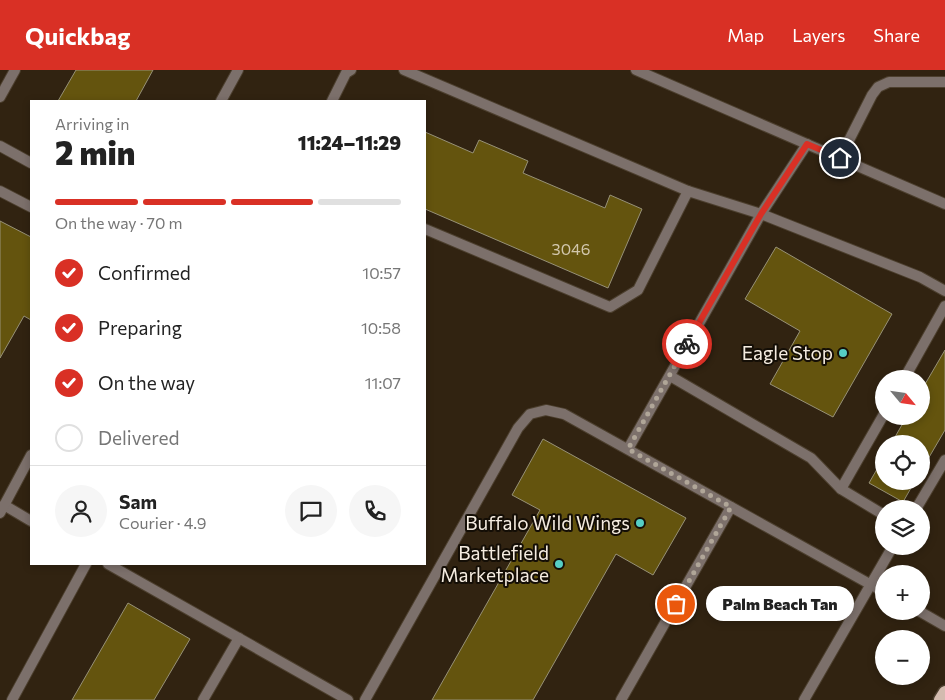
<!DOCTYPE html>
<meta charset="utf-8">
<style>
:root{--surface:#fff;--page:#f6f6f6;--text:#222;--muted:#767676;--line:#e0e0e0;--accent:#d93025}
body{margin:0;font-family:Commissioner,sans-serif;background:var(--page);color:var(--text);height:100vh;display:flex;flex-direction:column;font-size:19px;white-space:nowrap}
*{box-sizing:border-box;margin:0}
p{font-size:16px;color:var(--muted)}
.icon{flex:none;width:28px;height:28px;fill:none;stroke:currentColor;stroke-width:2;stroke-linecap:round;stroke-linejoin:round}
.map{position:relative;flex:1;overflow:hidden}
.panel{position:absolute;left:30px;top:30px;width:396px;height:465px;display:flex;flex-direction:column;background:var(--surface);border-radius:0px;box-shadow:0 2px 8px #0003}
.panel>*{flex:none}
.needle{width:32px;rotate:119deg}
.fabs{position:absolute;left:875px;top:300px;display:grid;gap:10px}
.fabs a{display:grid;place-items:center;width:55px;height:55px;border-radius:50%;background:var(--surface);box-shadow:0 2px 8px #0003;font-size:25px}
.pin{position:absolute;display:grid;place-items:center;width:42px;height:42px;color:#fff;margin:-21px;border:2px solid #fff;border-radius:50%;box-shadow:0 1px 5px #0007}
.courier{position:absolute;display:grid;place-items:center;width:50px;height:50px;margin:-25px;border:4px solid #d93025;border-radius:50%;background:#fff;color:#222;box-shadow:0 1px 6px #0007}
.bubble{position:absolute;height:35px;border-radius:18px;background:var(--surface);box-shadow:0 2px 8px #0003;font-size:16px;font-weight:800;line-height:35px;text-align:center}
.headline em{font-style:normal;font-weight:800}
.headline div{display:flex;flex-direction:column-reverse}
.headline{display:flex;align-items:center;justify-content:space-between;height:85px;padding:0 25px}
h1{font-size:32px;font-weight:800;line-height:38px}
.bar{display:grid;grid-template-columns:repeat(4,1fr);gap:8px 5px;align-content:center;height:60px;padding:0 25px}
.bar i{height:6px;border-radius:4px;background:var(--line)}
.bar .active{background:var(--accent)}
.bar p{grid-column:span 4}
.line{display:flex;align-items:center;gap:12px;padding:0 25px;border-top:1px solid var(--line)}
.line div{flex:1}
.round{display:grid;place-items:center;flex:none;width:52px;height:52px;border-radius:26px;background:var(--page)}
ol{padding:0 25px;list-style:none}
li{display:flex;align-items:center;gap:15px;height:55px}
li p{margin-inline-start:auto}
li .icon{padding:5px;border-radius:50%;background:var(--accent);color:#fff;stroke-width:4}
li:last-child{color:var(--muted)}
li i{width:28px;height:28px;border:2px solid var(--line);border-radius:50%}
header{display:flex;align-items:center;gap:30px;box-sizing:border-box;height:70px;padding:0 25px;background:var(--accent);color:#fff}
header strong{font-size:24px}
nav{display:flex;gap:28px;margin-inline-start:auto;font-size:18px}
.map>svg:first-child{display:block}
.building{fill:#64540e;stroke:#979177}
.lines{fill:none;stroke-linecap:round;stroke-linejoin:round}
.lane-casing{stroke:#4c3f2e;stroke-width:12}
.street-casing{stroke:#4c3f2e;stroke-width:12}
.primary-casing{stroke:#4c3f2e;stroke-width:15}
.lane{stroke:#7c706b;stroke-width:10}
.street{stroke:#7c706b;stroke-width:10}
.primary{stroke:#d3bbaf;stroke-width:12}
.done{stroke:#b0a698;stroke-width:5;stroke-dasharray:0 9}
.route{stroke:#d93025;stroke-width:6}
.poi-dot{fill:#56cec4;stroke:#140e06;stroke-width:2}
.labels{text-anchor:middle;stroke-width:4;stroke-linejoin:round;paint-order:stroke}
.number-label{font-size:16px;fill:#d1c6ac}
.poi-label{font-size:19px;fill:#f5ece0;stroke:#140e06;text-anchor:end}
</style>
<header>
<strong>Quickbag</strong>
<nav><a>Map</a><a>Layers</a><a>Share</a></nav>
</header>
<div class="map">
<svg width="945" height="630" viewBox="0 0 945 630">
<rect width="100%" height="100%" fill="#312311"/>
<g class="building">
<polygon points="76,0 153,0 136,31 58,31"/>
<polygon points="425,62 473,83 479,70 528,91 523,103 605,138 610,125 642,139 608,218 425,139"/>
<polygon points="0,151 31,167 31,250 24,246 0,288"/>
<polygon points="776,177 892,244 833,347 770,314 800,261 745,229"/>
<polygon points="945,280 945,360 921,401 921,374 891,374 907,346 921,346 921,321"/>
<polygon points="543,369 686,448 653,505 616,484 533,630 432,630 540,440 512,425"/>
<polygon points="884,387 884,411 915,411 903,432 869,413"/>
<polygon points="128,533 190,569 154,630 72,630"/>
</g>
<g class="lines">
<defs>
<g id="lane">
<polyline points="404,0 688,121"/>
<polyline points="332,31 346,3 351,0"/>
<polyline points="840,88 872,25 878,17 889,12 945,12"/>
<polyline points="425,159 610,237 638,220 688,121 761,144 920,207 945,221"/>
<polyline points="670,306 811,388 841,419 884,445"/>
<polyline points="904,309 945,236"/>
<polyline points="628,379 761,144 807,74"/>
<polyline points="841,419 884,344"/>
<polyline points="4,435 31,451"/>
<polyline points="916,439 945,390"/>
<polyline points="108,494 348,630"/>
<polyline points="919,541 945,556"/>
<polyline points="12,630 86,494"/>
<polyline points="203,630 239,568"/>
<polyline points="365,630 518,358 530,344 546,340 564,344 884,522"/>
<polyline points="621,630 731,437"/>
<polyline points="804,630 893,476"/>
</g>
<g id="street">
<polyline points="636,0 945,134"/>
<polyline points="0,27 15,0"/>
<polyline points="221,31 238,0"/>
<polyline points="0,76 31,93"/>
<polyline points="0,121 31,137"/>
<polyline points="0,443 31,385"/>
</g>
<polyline id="primary" points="940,630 945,622"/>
</defs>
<use href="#lane" class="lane-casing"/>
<use href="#street" class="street-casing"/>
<use href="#primary" class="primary-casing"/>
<use href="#lane" class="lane"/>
<use href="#street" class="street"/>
<use href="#primary" class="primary"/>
</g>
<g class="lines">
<polyline class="done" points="676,534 731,437 628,379 687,274"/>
<polyline class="route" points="687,274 761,144 807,74 840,88"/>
</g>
<g class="poi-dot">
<circle cx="843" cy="283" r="5"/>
<circle cx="640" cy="453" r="5"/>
<circle cx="559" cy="494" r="5"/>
</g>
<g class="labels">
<g class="number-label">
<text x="571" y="185">3046</text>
</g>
<g class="poi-label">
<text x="833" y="290">Eagle Stop</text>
<text x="630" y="460">Buffalo Wild Wings</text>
<text x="549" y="490">Battlefield<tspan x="549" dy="22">Marketplace</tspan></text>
</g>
</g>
</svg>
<div class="fabs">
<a><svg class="needle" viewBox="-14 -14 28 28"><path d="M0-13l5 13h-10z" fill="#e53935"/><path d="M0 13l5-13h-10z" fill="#767676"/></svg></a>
<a><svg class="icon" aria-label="locate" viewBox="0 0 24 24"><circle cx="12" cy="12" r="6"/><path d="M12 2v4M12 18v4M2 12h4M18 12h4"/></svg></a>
<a><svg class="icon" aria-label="layers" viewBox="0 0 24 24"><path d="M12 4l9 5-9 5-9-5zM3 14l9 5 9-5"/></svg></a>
<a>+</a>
<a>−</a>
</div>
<div class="pin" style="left:676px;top:534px;background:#ea580c"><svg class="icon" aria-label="bag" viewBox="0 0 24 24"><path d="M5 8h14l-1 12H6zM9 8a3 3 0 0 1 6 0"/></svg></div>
<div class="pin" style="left:840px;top:88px;background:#1f2937"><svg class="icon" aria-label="home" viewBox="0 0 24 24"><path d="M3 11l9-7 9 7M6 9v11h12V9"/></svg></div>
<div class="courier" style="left:687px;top:274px"><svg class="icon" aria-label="bike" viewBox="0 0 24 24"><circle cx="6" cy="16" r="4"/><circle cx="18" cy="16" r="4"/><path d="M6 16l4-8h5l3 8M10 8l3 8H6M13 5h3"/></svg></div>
<div class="bubble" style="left:706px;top:516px;width:148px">Palm Beach Tan</div>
<section class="panel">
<div class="headline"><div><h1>2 min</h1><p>Arriving in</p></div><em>11:24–11:29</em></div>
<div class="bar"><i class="active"></i><i class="active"></i><i class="active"></i><i></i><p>On the way · 70 m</p></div>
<ol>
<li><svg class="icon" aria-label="check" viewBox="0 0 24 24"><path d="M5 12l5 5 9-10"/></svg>Confirmed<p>10:57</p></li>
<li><svg class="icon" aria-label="check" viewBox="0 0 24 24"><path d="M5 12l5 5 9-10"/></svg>Preparing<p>10:58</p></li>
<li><svg class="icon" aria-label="check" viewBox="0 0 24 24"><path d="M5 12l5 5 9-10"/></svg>On the way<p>11:07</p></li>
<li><i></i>Delivered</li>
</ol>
<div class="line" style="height:90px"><a class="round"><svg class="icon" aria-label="person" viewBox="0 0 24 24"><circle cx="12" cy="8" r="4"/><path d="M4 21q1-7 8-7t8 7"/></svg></a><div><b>Sam</b><p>Courier · 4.9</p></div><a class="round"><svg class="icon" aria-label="chat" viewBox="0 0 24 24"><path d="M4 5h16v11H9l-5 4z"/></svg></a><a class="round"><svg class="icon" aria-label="phone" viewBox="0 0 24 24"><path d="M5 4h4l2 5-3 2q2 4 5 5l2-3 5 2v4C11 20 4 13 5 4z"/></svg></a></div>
</section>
</div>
